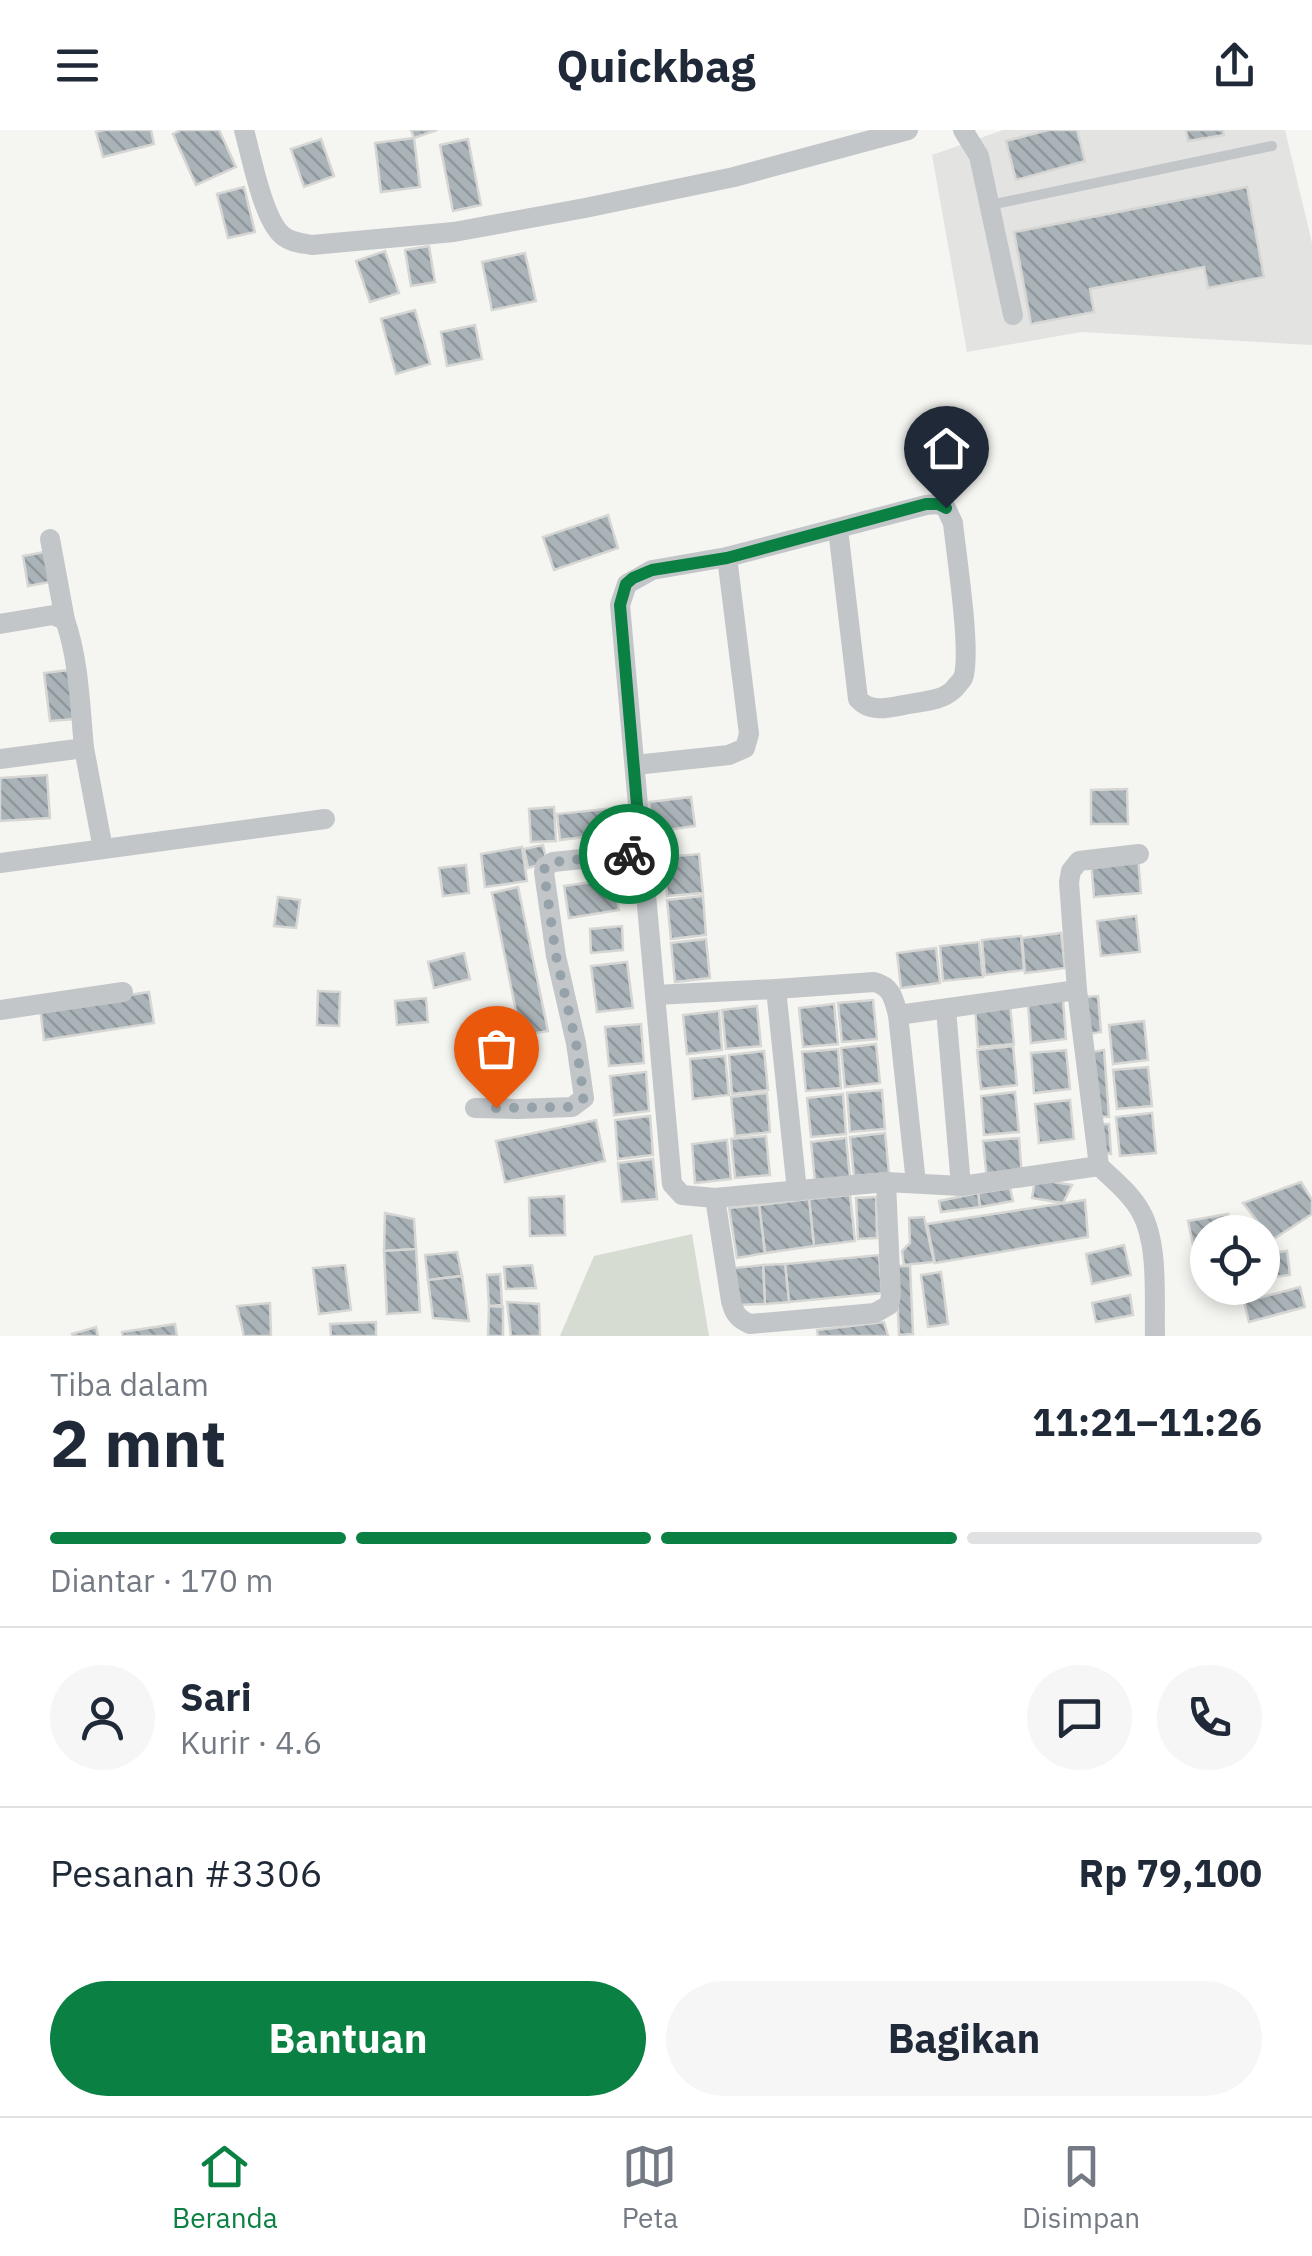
<!DOCTYPE html>
<html lang="id">
<meta charset="utf-8">
<style>
:root{--surface:#fff;--page:#f6f6f7;--text:#1f2937;--muted:#747a83;--line:#e0e1e3;--accent:#0b8043}
body{margin:0;font-family:"IBM Plex Sans",sans-serif;background:var(--page);color:var(--text);height:100vh;display:flex;flex-direction:column;font-size:38px;white-space:nowrap}
*{box-sizing:border-box;margin:0}
p{font-size:32px;color:var(--muted)}
.icon{flex:none;width:55px;height:55px;fill:none;stroke:currentColor;stroke-width:2;stroke-linecap:round;stroke-linejoin:round}
.map{position:relative;height:1206px;overflow:hidden}
.sheet{display:flex;flex-direction:column;background:var(--surface);flex:1}
.sheet>*{flex:none}
.tools{position:absolute;left:1190px;top:1085px;display:grid;gap:20px}
.tools a{display:grid;place-items:center;width:90px;height:90px;border-radius:50%;background:var(--surface);box-shadow:0 5px 15px #0003;font-size:50px}
.pin{position:absolute;display:grid;place-items:center;width:85px;height:85px;color:#fff;margin:-102px -42px;border-radius:50% 50% 50% 0;rotate:-45deg;box-shadow:0 0 10px #0007}
.pin .icon{rotate:45deg}
.courier{position:absolute;display:grid;place-items:center;width:100px;height:100px;margin:-50px;border:8px solid #0b8043;border-radius:50%;background:#fff;color:#222;box-shadow:0 2px 12px #0007}
.headline em{font-style:normal;font-weight:700}
.headline div{display:flex;flex-direction:column-reverse}
.headline{display:flex;align-items:center;justify-content:space-between;height:170px;padding:0 50px}
h1{font-size:65px;font-weight:700;line-height:75px}
.bar{display:grid;grid-template-columns:repeat(4,1fr);gap:15px 10px;align-content:center;height:120px;padding:0 50px}
.bar i{height:12px;border-radius:8px;background:var(--line)}
.bar .selected{background:var(--accent)}
.bar p{grid-column:span 4}
.line{display:flex;align-items:center;gap:25px;padding:0 50px;border-top:2px solid var(--line)}
.line div{flex:1}
.round{display:grid;place-items:center;flex:none;width:105px;height:105px;border-radius:52px;background:var(--page)}
.action{display:flex;gap:20px;margin-top:auto;padding:20px 50px}
.action a{flex:1;height:115px;border-radius:60px;background:var(--accent);color:#fff;font-size:40px;font-weight:700;line-height:115px;text-align:center}
.action a+a{background:var(--page);color:var(--text)}
header{display:flex;justify-content:space-between;align-items:center;height:130px;padding:0 50px;background:var(--surface);font-size:45px;font-weight:700}
.tabs{display:flex;justify-content:space-around;align-items:center;height:140px;border-top:2px solid var(--line);background:var(--surface);font-size:28px;color:var(--muted)}
.tabs a{display:grid;justify-items:center;gap:5px}
.tabs .selected{color:var(--accent)}
.map>svg:first-child{display:block}
.built{fill:#e3e4e2}
.park{fill:#d6dcd2}
.building{fill:url(#building-back-hatch);stroke:#d6d6d4;stroke-width:2.5}
.lines{fill:none;stroke-linecap:round;stroke-linejoin:round}
.lane{stroke:#c2c6c9;stroke-width:10}
.street{stroke:#c2c6c9;stroke-width:20}
.done{stroke:#95a2aa;stroke-width:10;stroke-dasharray:0 18}
.route{stroke:#0b8043;stroke-width:12}
</style>
<header><svg class="icon" aria-label="menu" viewBox="0 0 24 24"><path d="M4 6h16M4 12h16M4 18h16"/></svg>Quickbag<svg class="icon" aria-label="share" viewBox="0 0 24 24"><path d="M12 15V3M7 8l5-5 5 5M5 13v7h14v-7"/></svg></header>
<div class="map">
<svg width="1312" height="1206" viewBox="0 0 1312 1206">
<defs>
<pattern id="building-back-hatch" width="6" height="6" patternUnits="userSpaceOnUse" patternTransform="scale(2.5)"><rect width="6" height="6" fill="#aab3b8"/><path d="M-1 5l2 2M0 0l6 6M5-1l2 2" fill="none" stroke="#8e969b"/></pattern>
</defs>
<rect width="100%" height="100%" fill="#f5f5f1"/>
<polygon class="built" points="1003,0 1285,0 1312,113 1312,215 1081,202 967,222 932,25"/>
<polygon class="park" points="692,1104 709,1206 560,1206 594,1126"/>
<g class="building">
<polygon points="104,0 151,0 154,14 103,27 96,2"/>
<polygon points="181,0 219,0 236,37 196,55 173,4"/>
<polygon points="411,0 437,0 414,8"/>
<polygon points="1048,0 1077,0 1085,31 1016,50 1006,11"/>
<polygon points="1186,0 1223,0 1224,5 1188,11"/>
<polygon points="414,8 420,57 381,62 375,13"/>
<polygon points="321,9 334,46 304,57 291,19"/>
<polygon points="468,9 481,75 453,81 440,15"/>
<polygon points="244,57 255,102 228,108 217,64"/>
<polygon points="1247,57 1264,147 1208,158 1204,137 1090,159 1094,182 1031,194 1014,102"/>
<polygon points="429,116 435,152 411,156 405,120"/>
<polygon points="385,121 399,163 370,172 356,131"/>
<polygon points="525,123 536,171 492,180 482,132"/>
<polygon points="415,180 430,234 396,244 381,189"/>
<polygon points="475,195 482,229 447,236 441,202"/>
<polygon points="608,385 618,418 554,440 543,407"/>
<polygon points="50,421 55,451 28,456 23,426"/>
<polygon points="69,540 74,589 50,591 44,543"/>
<polygon points="47,645 50,688 0,691 0,648"/>
<polygon points="1127,659 1128,694 1091,694 1091,660"/>
<polygon points="691,667 695,696 653,702 649,672"/>
<polygon points="554,677 556,711 531,712 529,679"/>
<polygon points="615,678 617,703 560,710 557,684"/>
<polygon points="543,715 547,733 528,738 524,719"/>
<polygon points="522,717 527,751 485,757 481,724"/>
<polygon points="699,724 703,763 667,766 664,727"/>
<polygon points="1138,727 1141,763 1094,767 1091,731"/>
<polygon points="466,735 469,763 443,766 439,738"/>
<polygon points="613,749 619,780 569,788 564,756"/>
<polygon points="518,757 548,901 521,906 492,763"/>
<polygon points="703,766 706,805 671,809 667,770"/>
<polygon points="278,767 300,770 296,798 274,796"/>
<polygon points="1136,786 1140,822 1101,826 1097,791"/>
<polygon points="622,796 623,820 591,823 590,799"/>
<polygon points="1061,803 1065,838 1025,843 1022,808"/>
<polygon points="1021,806 1024,840 985,845 982,810"/>
<polygon points="706,809 710,848 675,852 671,813"/>
<polygon points="979,812 983,847 943,851 940,816"/>
<polygon points="936,818 940,853 901,858 897,823"/>
<polygon points="464,823 470,849 434,858 428,832"/>
<polygon points="627,832 633,878 597,882 591,836"/>
<polygon points="318,861 340,862 339,896 317,895"/>
<polygon points="149,862 154,893 44,910 40,878"/>
<polygon points="1098,866 1101,902 1089,904 1085,867"/>
<polygon points="426,868 428,892 397,895 395,871"/>
<polygon points="873,870 877,909 842,912 838,873"/>
<polygon points="1063,870 1066,909 1031,913 1028,874"/>
<polygon points="834,874 838,914 803,917 799,878"/>
<polygon points="1010,875 1014,914 978,917 975,878"/>
<polygon points="757,876 761,916 726,919 722,880"/>
<polygon points="719,881 722,920 687,924 683,885"/>
<polygon points="1144,891 1148,930 1113,934 1109,895"/>
<polygon points="641,894 644,933 609,936 605,897"/>
<polygon points="876,914 880,953 845,957 841,918"/>
<polygon points="1013,916 1017,955 981,959 977,920"/>
<polygon points="838,919 841,958 806,961 802,922"/>
<polygon points="1066,920 1070,959 1034,963 1031,923"/>
<polygon points="1104,920 1109,987 1097,986 1091,922"/>
<polygon points="764,921 768,960 732,964 729,925"/>
<polygon points="725,926 729,965 693,969 690,929"/>
<polygon points="1148,937 1152,976 1117,979 1113,940"/>
<polygon points="646,942 649,981 614,985 610,946"/>
<polygon points="882,960 885,999 850,1002 847,963"/>
<polygon points="1015,962 1019,1002 984,1005 981,966"/>
<polygon points="767,963 770,1002 735,1006 731,967"/>
<polygon points="843,964 846,1004 811,1007 807,968"/>
<polygon points="1070,970 1074,1009 1039,1013 1035,974"/>
<polygon points="1152,983 1156,1023 1120,1026 1116,987"/>
<polygon points="650,986 653,1025 618,1029 615,990"/>
<polygon points="596,990 605,1031 505,1052 496,1011"/>
<polygon points="1098,994 1109,994 1111,1024 1100,1022"/>
<polygon points="885,1003 889,1043 854,1046 850,1007"/>
<polygon points="766,1006 770,1045 735,1048 731,1009"/>
<polygon points="846,1008 850,1047 815,1051 811,1012"/>
<polygon points="1019,1008 1022,1047 987,1050 983,1011"/>
<polygon points="727,1010 731,1049 695,1053 692,1014"/>
<polygon points="653,1029 657,1069 622,1072 618,1033"/>
<polygon points="1035,1049 1072,1055 1063,1073 1032,1068"/>
<polygon points="1301,1052 1312,1070 1312,1084 1272,1110 1243,1073"/>
<polygon points="1010,1058 1013,1071 980,1077 978,1063"/>
<polygon points="978,1063 980,1077 941,1082 939,1071"/>
<polygon points="850,1065 855,1111 814,1116 809,1069"/>
<polygon points="564,1066 565,1105 530,1106 529,1068"/>
<polygon points="876,1067 877,1108 858,1109 856,1068"/>
<polygon points="809,1069 814,1116 765,1123 759,1075"/>
<polygon points="1085,1070 1088,1107 935,1133 927,1094"/>
<polygon points="759,1075 765,1123 737,1128 729,1078"/>
<polygon points="385,1083 414,1089 416,1119 384,1121"/>
<polygon points="1228,1084 1231,1102 1208,1102 1208,1118 1194,1120 1188,1091"/>
<polygon points="924,1087 934,1132 904,1135 902,1121 910,1113 909,1088"/>
<polygon points="1124,1115 1131,1145 1092,1154 1086,1124"/>
<polygon points="416,1119 420,1182 387,1184 384,1121"/>
<polygon points="1287,1121 1290,1145 1262,1148 1262,1124"/>
<polygon points="457,1122 462,1146 428,1150 425,1125"/>
<polygon points="879,1125 882,1163 789,1172 785,1134"/>
<polygon points="785,1134 789,1172 765,1174 763,1135"/>
<polygon points="345,1135 351,1180 319,1184 313,1138"/>
<polygon points="532,1135 536,1158 506,1159 504,1137"/>
<polygon points="763,1135 765,1174 737,1175 733,1138"/>
<polygon points="896,1136 910,1136 913,1204 899,1205"/>
<polygon points="941,1142 948,1194 928,1197 921,1145"/>
<polygon points="500,1144 502,1175 489,1176 487,1145"/>
<polygon points="462,1146 469,1191 433,1188 428,1150"/>
<polygon points="1300,1157 1305,1177 1249,1192 1244,1172"/>
<polygon points="1130,1165 1133,1185 1096,1192 1092,1173"/>
<polygon points="507,1172 539,1174 540,1206 511,1206"/>
<polygon points="270,1173 271,1206 244,1206 237,1176"/>
<polygon points="489,1176 503,1177 503,1206 488,1206"/>
<polygon points="376,1192 376,1206 331,1206 330,1194"/>
<polygon points="884,1192 888,1206 818,1206 817,1200"/>
<polygon points="175,1194 177,1206 123,1206 122,1202"/>
<polygon points="96,1197 98,1206 73,1206 72,1204"/>
</g>
<g class="lines">
<polyline class="lane" points="990,75 1272,16"/>
<g class="street">
<path d="M 244,0 C 251,25 263,89 282,105 C 291,113 302,113 312,115 L 454,102 L 585,78 L 734,47 L 908,0"/>
<polyline points="963,0 979,26 1013,185"/>
<path d="M 838,399 L 858,569 C 871,584 892,577 909,574 C 924,571 941,571 953,560 C 954,559 962,550 963,548 C 972,524 956,423 953,393 L 946,378 L 938,374 L 926,375 L 727,427 L 652,440 L 627,454 L 620,475 L 672,1054 L 682,1065 L 715,1068 L 886,1052 L 961,1056 L 1099,1036"/>
<polyline points="50,409 65,490"/>
<path d="M 0,494 L 53,485 L 65,490 C 79,530 80,576 84,618 L 0,629"/>
<polyline points="84,618 103,719"/>
<polyline points="635,635 729,625 745,618 749,604 727,427"/>
<path d="M 1139,724 L 1079,731 L 1071,741 L 1069,752 L 1077,860 L 1099,1036 C 1114,1050 1131,1064 1141,1082 C 1159,1114 1154,1170 1155,1206"/>
<polyline points="0,733 325,689"/>
<path d="M 776,859 L 874,852 C 892,856 894,870 898,885 L 916,1053"/>
<polyline points="655,865 776,859 797,1061"/>
<polyline points="946,879 961,1056"/>
<polyline points="0,880 123,862"/>
<polyline points="898,885 1077,860"/>
<polyline points="475,978 518,979 572,977 584,968 576,913 556,826 544,742 545,737 553,732 641,723"/>
<path d="M 715,1068 L 731,1171 C 734,1183 738,1189 750,1194 L 875,1183 L 889,1175 L 891,1166 L 886,1052"/>
</g>
</g>
<g class="lines">
<polyline class="done" points="496,978 572,977 584,968 576,913 556,826 544,742 545,736 554,732 629,724"/>
<polyline class="route" points="629,724 641,722 620,475 626,454 633,448 652,440 727,428 926,374 938,374 946,378"/>
</g>
</svg>
<div class="tools">
<a><svg class="icon" aria-label="locate" viewBox="0 0 24 24"><circle cx="12" cy="12" r="6"/><path d="M12 2v4M12 18v4M2 12h4M18 12h4"/></svg></a>
</div>
<div class="pin" style="left:496px;top:978px;background:#ea580c"><svg class="icon" aria-label="bag" viewBox="0 0 24 24"><path d="M5 8h14l-1 12H6zM9 8a3 3 0 0 1 6 0"/></svg></div>
<div class="pin" style="left:946px;top:378px;background:#1f2937"><svg class="icon" aria-label="home" viewBox="0 0 24 24"><path d="M3 11l9-7 9 7M6 9v11h12V9"/></svg></div>
<div class="courier" style="left:629px;top:724px"><svg class="icon" aria-label="bike" viewBox="0 0 24 24"><circle cx="6" cy="16" r="4"/><circle cx="18" cy="16" r="4"/><path d="M6 16l4-8h5l3 8M10 8l3 8H6M13 5h3"/></svg></div>
</div>
<section class="sheet">
<div class="headline"><div><h1>2 mnt</h1><p>Tiba dalam</p></div><em>11:21–11:26</em></div>
<div class="bar"><i class="selected"></i><i class="selected"></i><i class="selected"></i><i></i><p>Diantar · 170 m</p></div>
<div class="line" style="height:180px"><a class="round"><svg class="icon" aria-label="person" viewBox="0 0 24 24"><circle cx="12" cy="8" r="4"/><path d="M4 21q1-7 8-7t8 7"/></svg></a><div><b>Sari</b><p>Kurir · 4.6</p></div><a class="round"><svg class="icon" aria-label="chat" viewBox="0 0 24 24"><path d="M4 5h16v11H9l-5 4z"/></svg></a><a class="round"><svg class="icon" aria-label="phone" viewBox="0 0 24 24"><path d="M5 4h4l2 5-3 2q2 4 5 5l2-3 5 2v4C11 20 4 13 5 4z"/></svg></a></div>
<div class="line" style="height:130px"><div>Pesanan #3306</div><b>Rp 79,100</b></div>
<div class="action"><a>Bantuan</a><a>Bagikan</a></div>
</section>
<nav class="tabs">
<a class="selected"><svg class="icon" aria-label="home" viewBox="0 0 24 24"><path d="M3 11l9-7 9 7M6 9v11h12V9"/></svg>Beranda</a>
<a><svg class="icon" aria-label="map" viewBox="0 0 24 24"><path d="M3 6l6-2 6 2 6-2v14l-6 2-6-2-6 2zM9 4v14M15 6v14"/></svg>Peta</a>
<a><svg class="icon" aria-label="saved" viewBox="0 0 24 24"><path d="M7 4h10v16l-5-4-5 4z"/></svg>Disimpan</a>
</nav>
